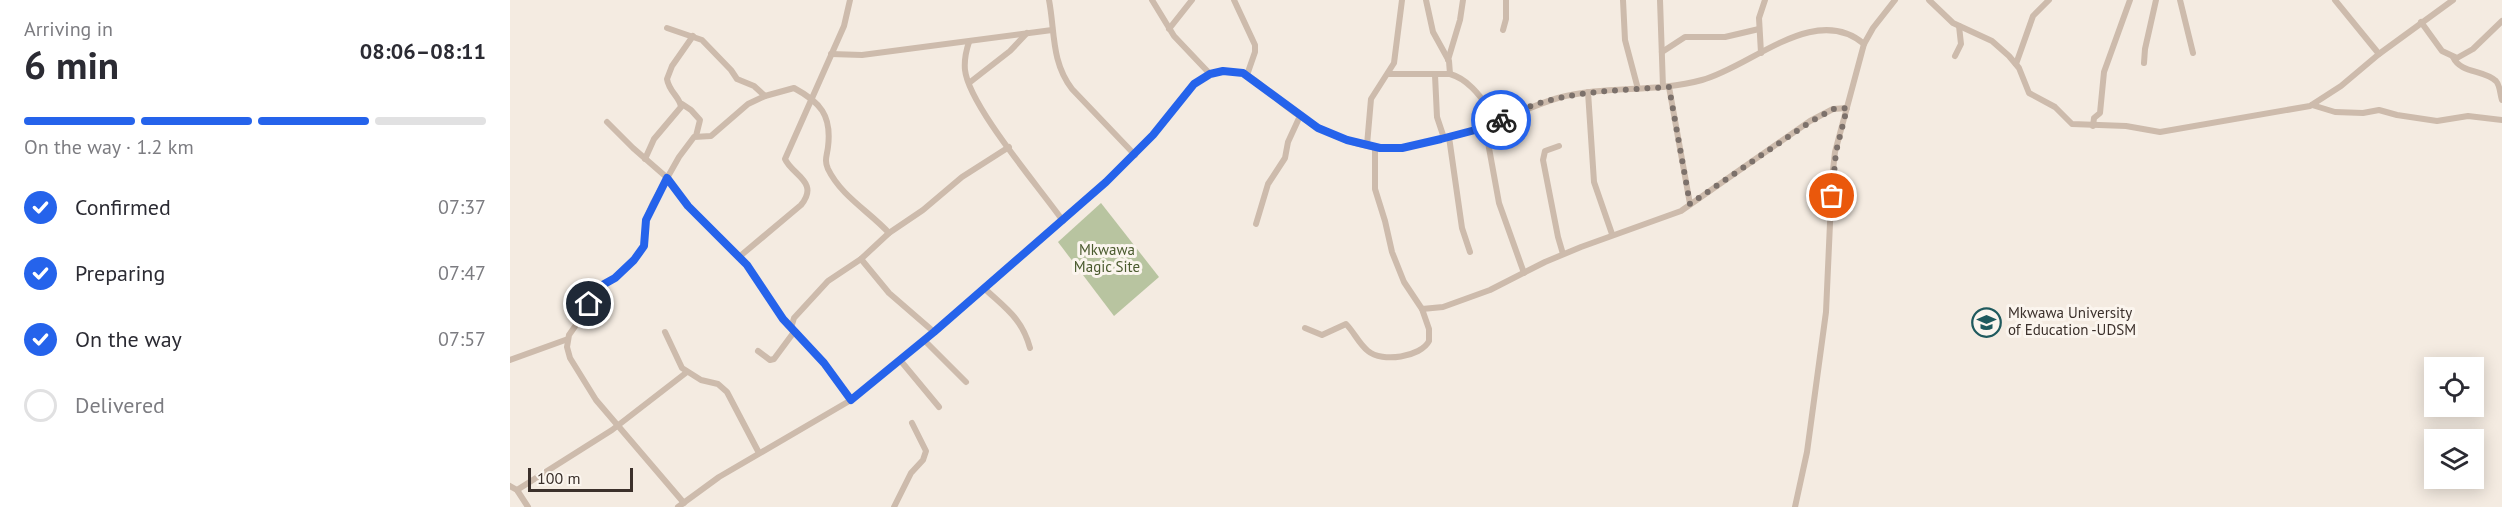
<!DOCTYPE html>
<meta charset="utf-8">
<style>
:root{--surface:#fff;--page:#f7f7f7;--text:#2b2b33;--muted:#7c7c81;--line:#e1e1e2;--accent:#2563eb}
body{margin:0;font-family:"PT Sans",sans-serif;background:var(--page);color:var(--text);height:100vh;display:flex;flex-direction:column;font-size:22px;white-space:nowrap}
*{box-sizing:border-box;margin:0}
p{font-size:20px;color:var(--muted)}
.icon{flex:none;width:33px;height:33px;fill:none;stroke:currentColor;stroke-width:2;stroke-linecap:round;stroke-linejoin:round}
.map{position:relative;flex:1;overflow:hidden}
.sheet{display:flex;flex-direction:column;background:var(--surface);width:510px}
.sheet>*{flex:none}
.buttons{position:absolute;left:1914px;top:357px;display:grid;gap:12px}
.buttons a{display:grid;place-items:center;width:60px;height:60px;border-radius:0px;background:var(--surface);box-shadow:0 3px 15px #0003;font-size:30px}
.scale{position:absolute;left:18px;bottom:15px;width:105px;box-sizing:border-box;padding-left:6px;border:3px solid #3b302b;border-top:0;font-size:16px;line-height:21px;white-space:nowrap;color:#3b302b;-webkit-text-stroke:4px #fbf5ee;paint-order:stroke}
.pin{position:absolute;display:grid;place-items:center;width:51px;height:51px;color:#fff;margin:-26px;border:3px solid #fff;border-radius:50%;box-shadow:0 2px 6px #0007}
.courier{position:absolute;display:grid;place-items:center;width:60px;height:60px;margin:-30px;border:4px solid #2563eb;border-radius:50%;background:#fff;color:#222;box-shadow:0 2px 8px #0007}
.head em{font-style:normal;font-weight:700}
.head div{display:flex;flex-direction:column-reverse}
.head{display:flex;align-items:center;justify-content:space-between;height:102px;padding:0 24px}
h1{font-size:39px;font-weight:700;line-height:45px}
.bar{display:grid;grid-template-columns:repeat(4,1fr);gap:9px 6px;align-content:center;height:72px;padding:0 24px}
.bar i{height:8px;border-radius:4px;background:var(--line)}
.bar .on{background:var(--accent)}
.bar p{grid-column:span 4}
ol{padding:0 24px;list-style:none}
li{display:flex;align-items:center;gap:18px;height:66px}
li p{margin-inline-start:auto}
li .icon{padding:6px;border-radius:50%;background:var(--accent);color:#fff;stroke-width:4}
li:last-child{color:var(--muted)}
li i{width:33px;height:33px;border:3px solid var(--line);border-radius:50%}
main{display:flex;flex:1;min-height:0}
.map>svg:first-child{display:block}
.green{fill:#b8c4a0}
.lines{fill:none;stroke-linecap:round;stroke-linejoin:round}
.street{stroke:#cdbbac;stroke-width:6}
.done{stroke:#7c716b;stroke-width:6;stroke-dasharray:0 10.8}
.route{stroke:#2563eb;stroke-width:8}
.labels{text-anchor:middle;stroke-width:6;stroke-linejoin:round;paint-order:stroke}
.park-label{font-size:15px;fill:#4a5a2e;stroke:#fbf5ee}
.poi-label{font-size:15px;fill:#3b302b;stroke:#fbf5ee;text-anchor:start}
</style>
<main>
<section class="sheet">
<div class="head"><div><h1>6 min</h1><p>Arriving in</p></div><em>08:06–08:11</em></div>
<div class="bar"><i class="on"></i><i class="on"></i><i class="on"></i><i></i><p>On the way · 1.2 km</p></div>
<ol>
<li><svg class="icon" aria-label="check" viewBox="0 0 24 24"><path d="M5 12l5 5 9-10"/></svg>Confirmed<p>07:37</p></li>
<li><svg class="icon" aria-label="check" viewBox="0 0 24 24"><path d="M5 12l5 5 9-10"/></svg>Preparing<p>07:47</p></li>
<li><svg class="icon" aria-label="check" viewBox="0 0 24 24"><path d="M5 12l5 5 9-10"/></svg>On the way<p>07:57</p></li>
<li><i></i>Delivered</li>
</ol>
</section>
<div class="map">
<svg width="1992" height="507" viewBox="0 0 1992 507">
<rect width="100%" height="100%" fill="#f4ebe1"/>
<polygon class="green" points="591,203 649,277 604,316 548,242"/>
<g class="lines">
<g class="street">
<path d="M 539,0 C 545,31 541,62 562,89 L 625,155"/>
<polyline points="642,0 664,36 700,74"/>
<polyline points="724,0 745,45 745,52 737,75"/>
<polyline points="916,0 923,32 939,61 940,74"/>
<polyline points="1113,0 1115,40 1128,89"/>
<polyline points="1150,0 1153,87"/>
<polyline points="1419,0 1443,23 1482,41 1499,56 1509,68 1519,93 1545,107 1562,124 1616,126 1650,132 1800,106 1831,86 1869,54 1943,0"/>
<polyline points="1670,0 1683,53"/>
<polyline points="1825,0 1869,54"/>
<polyline points="1911,22 1932,51 1947,58 1963,49 1992,21"/>
<polyline points="157,28 192,40 221,70 227,79 244,86 255,96"/>
<polyline points="659,29 682,0"/>
<polyline points="993,30 996,19 996,0"/>
<path d="M 459,42 C 456,51 454,60 455,70 C 459,106 530,188 553,221"/>
<polyline points="1152,52 1175,37 1215,37 1249,29"/>
<polyline points="1251,53 1249,18 1255,0"/>
<polyline points="321,54 352,55 542,30"/>
<polyline points="1445,56 1451,44 1449,26"/>
<path d="M 1943,57 C 1951,74 1973,69 1986,81 C 1990,85 1990,94 1992,100"/>
<polyline points="938,60 950,20 953,0"/>
<polyline points="1634,63 1635,49 1646,0"/>
<polyline points="1506,64 1523,16 1539,0"/>
<path d="M 878,74 L 940,74 C 962,80 975,104 989,121"/>
<polyline points="925,75 927,117 934,138"/>
<polyline points="459,83 500,51 517,33"/>
<polyline points="1159,87 1180,204"/>
<polyline points="1078,92 1084,182 1102,234"/>
<polyline points="172,104 181,110 190,120 186,136"/>
<polyline points="1802,105 1825,112 1853,113 1869,110 1887,115 1927,121 1958,116 1992,120"/>
<polyline points="97,122 123,148 154,175 178,206 237,265 273,319 314,363 341,400"/>
<polyline points="975,126 989,203 1014,273"/>
<polyline points="1583,126 1584,118 1590,113 1594,72 1620,0"/>
<polyline points="939,137 952,228 960,252"/>
<polyline points="857,145 861,99 884,63 892,0"/>
<polyline points="1049,146 1035,151 1033,160 1048,237 1053,254"/>
<polyline points="865,147 865,189 875,221 882,252 894,282 912,309 933,307 980,290 1035,262 1071,247 1171,211 1300,121 1323,109 1337,108"/>
<path d="M 135,159 L 144,139 L 171,107 C 170,97 159,92 157,79 L 162,66 L 183,36"/>
<polyline points="746,224 758,184 775,158 778,142 790,116"/>
<path d="M 229,257 L 291,205 C 310,182 282,175 275,159 L 334,26 L 340,0"/>
<polyline points="351,259 379,293 424,332"/>
<path d="M 474,288 C 495,308 512,318 520,348"/>
<polyline points="281,328 284,318 318,281 351,259 379,233 413,210 452,177 499,147"/>
<path d="M 795,328 L 812,335 L 836,324 C 844,332 849,344 858,351 C 872,363 911,357 919,341 L 919,329 L 912,309"/>
<polyline points="155,332 172,368 191,380 208,384 217,392 249,453"/>
<polyline points="414,340 456,382"/>
<polyline points="248,351 260,360 264,359 284,332"/>
<polyline points="0,360 58,339"/>
<polyline points="390,360 429,407"/>
<polyline points="0,486 7,490 18,507"/>
<polyline points="7,490 102,430 177,372"/>
<path d="M 174,503 L 86,400 L 60,358 L 57,347 L 59,335 L 73,315 L 85,291 L 105,278 L 129,254 L 134,246 L 136,220 L 143,203 L 169,157 L 184,137 L 201,136 L 238,104 L 255,96 L 284,88 C 310,102 322,115 318,147 C 317,156 314,160 318,169 C 331,196 360,212 379,233"/>
<path d="M 168,507 L 209,477 L 341,400 L 424,332 L 596,182 L 643,135 L 684,84 L 700,74 L 713,71 L 733,73 C 748,80 759,93 772,103 C 800,125 835,144 870,148 C 885,150 900,146 915,143 C 932,139 950,135 968,129 C 995,120 1020,106 1048,98 C 1095,85 1145,93 1192,80 C 1241,67 1305,2 1354,44"/>
<polyline points="384,507 401,473 413,460 416,451 402,423"/>
<polyline points="1285,507 1297,452 1316,312 1322,179 1325,152 1354,44 1363,28 1385,0"/>
</g>
</g>
<g class="lines">
<path class="done" d="M 991,120 C 1042,90 1102,91 1159,87 L 1180,204 L 1300,122 L 1323,109 L 1337,108 L 1326,152 L 1322,196"/>
<polyline class="route" points="79,304 87,288 105,278 124,260 134,246 136,220 157,178 178,206 237,265 273,319 314,363 341,400 424,332 596,182 643,135 684,84 700,74 713,71 733,73 808,128 837,140 870,148 892,148 931,139 969,129 991,120"/>
</g>
<defs>
<symbol id="university-ring" viewBox="-11 -11 22 22"><circle r="9.5" fill="#fbf5ee" stroke="#1f5a5e" stroke-width="1.5"/><path d="M0-5L7-2L0 1L-7-2ZM-4 1L0 2.5L4 1V4Q0 6-4 4Z" fill="#1f5a5e"/></symbol>
</defs>
<g fill-rule="evenodd">
<use href="#university-ring" x="1460" y="306" width="33" height="33"/>
</g>
<g class="labels">
<g class="park-label">
<text x="597" y="255">Mkwawa<tspan x="597" dy="17">Magic Site</tspan></text>
</g>
<g class="poi-label">
<text x="1498" y="318">Mkwawa University<tspan x="1498" dy="17">of Education -UDSM</tspan></text>
</g>
</g>
</svg>
<div class="buttons">
<a><svg class="icon" aria-label="locate" viewBox="0 0 24 24"><circle cx="12" cy="12" r="6"/><path d="M12 2v4M12 18v4M2 12h4M18 12h4"/></svg></a>
<a><svg class="icon" aria-label="layers" viewBox="0 0 24 24"><path d="M12 4l9 5-9 5-9-5zM3 14l9 5 9-5"/></svg></a>
</div>
<div class="scale">100 m</div>
<div class="pin" style="left:1322px;top:196px;background:#ea580c"><svg class="icon" aria-label="bag" viewBox="0 0 24 24"><path d="M5 8h14l-1 12H6zM9 8a3 3 0 0 1 6 0"/></svg></div>
<div class="pin" style="left:79px;top:304px;background:#1f2937"><svg class="icon" aria-label="home" viewBox="0 0 24 24"><path d="M3 11l9-7 9 7M6 9v11h12V9"/></svg></div>
<div class="courier" style="left:991px;top:120px"><svg class="icon" aria-label="bike" viewBox="0 0 24 24"><circle cx="6" cy="16" r="4"/><circle cx="18" cy="16" r="4"/><path d="M6 16l4-8h5l3 8M10 8l3 8H6M13 5h3"/></svg></div>
</div>
</main>
